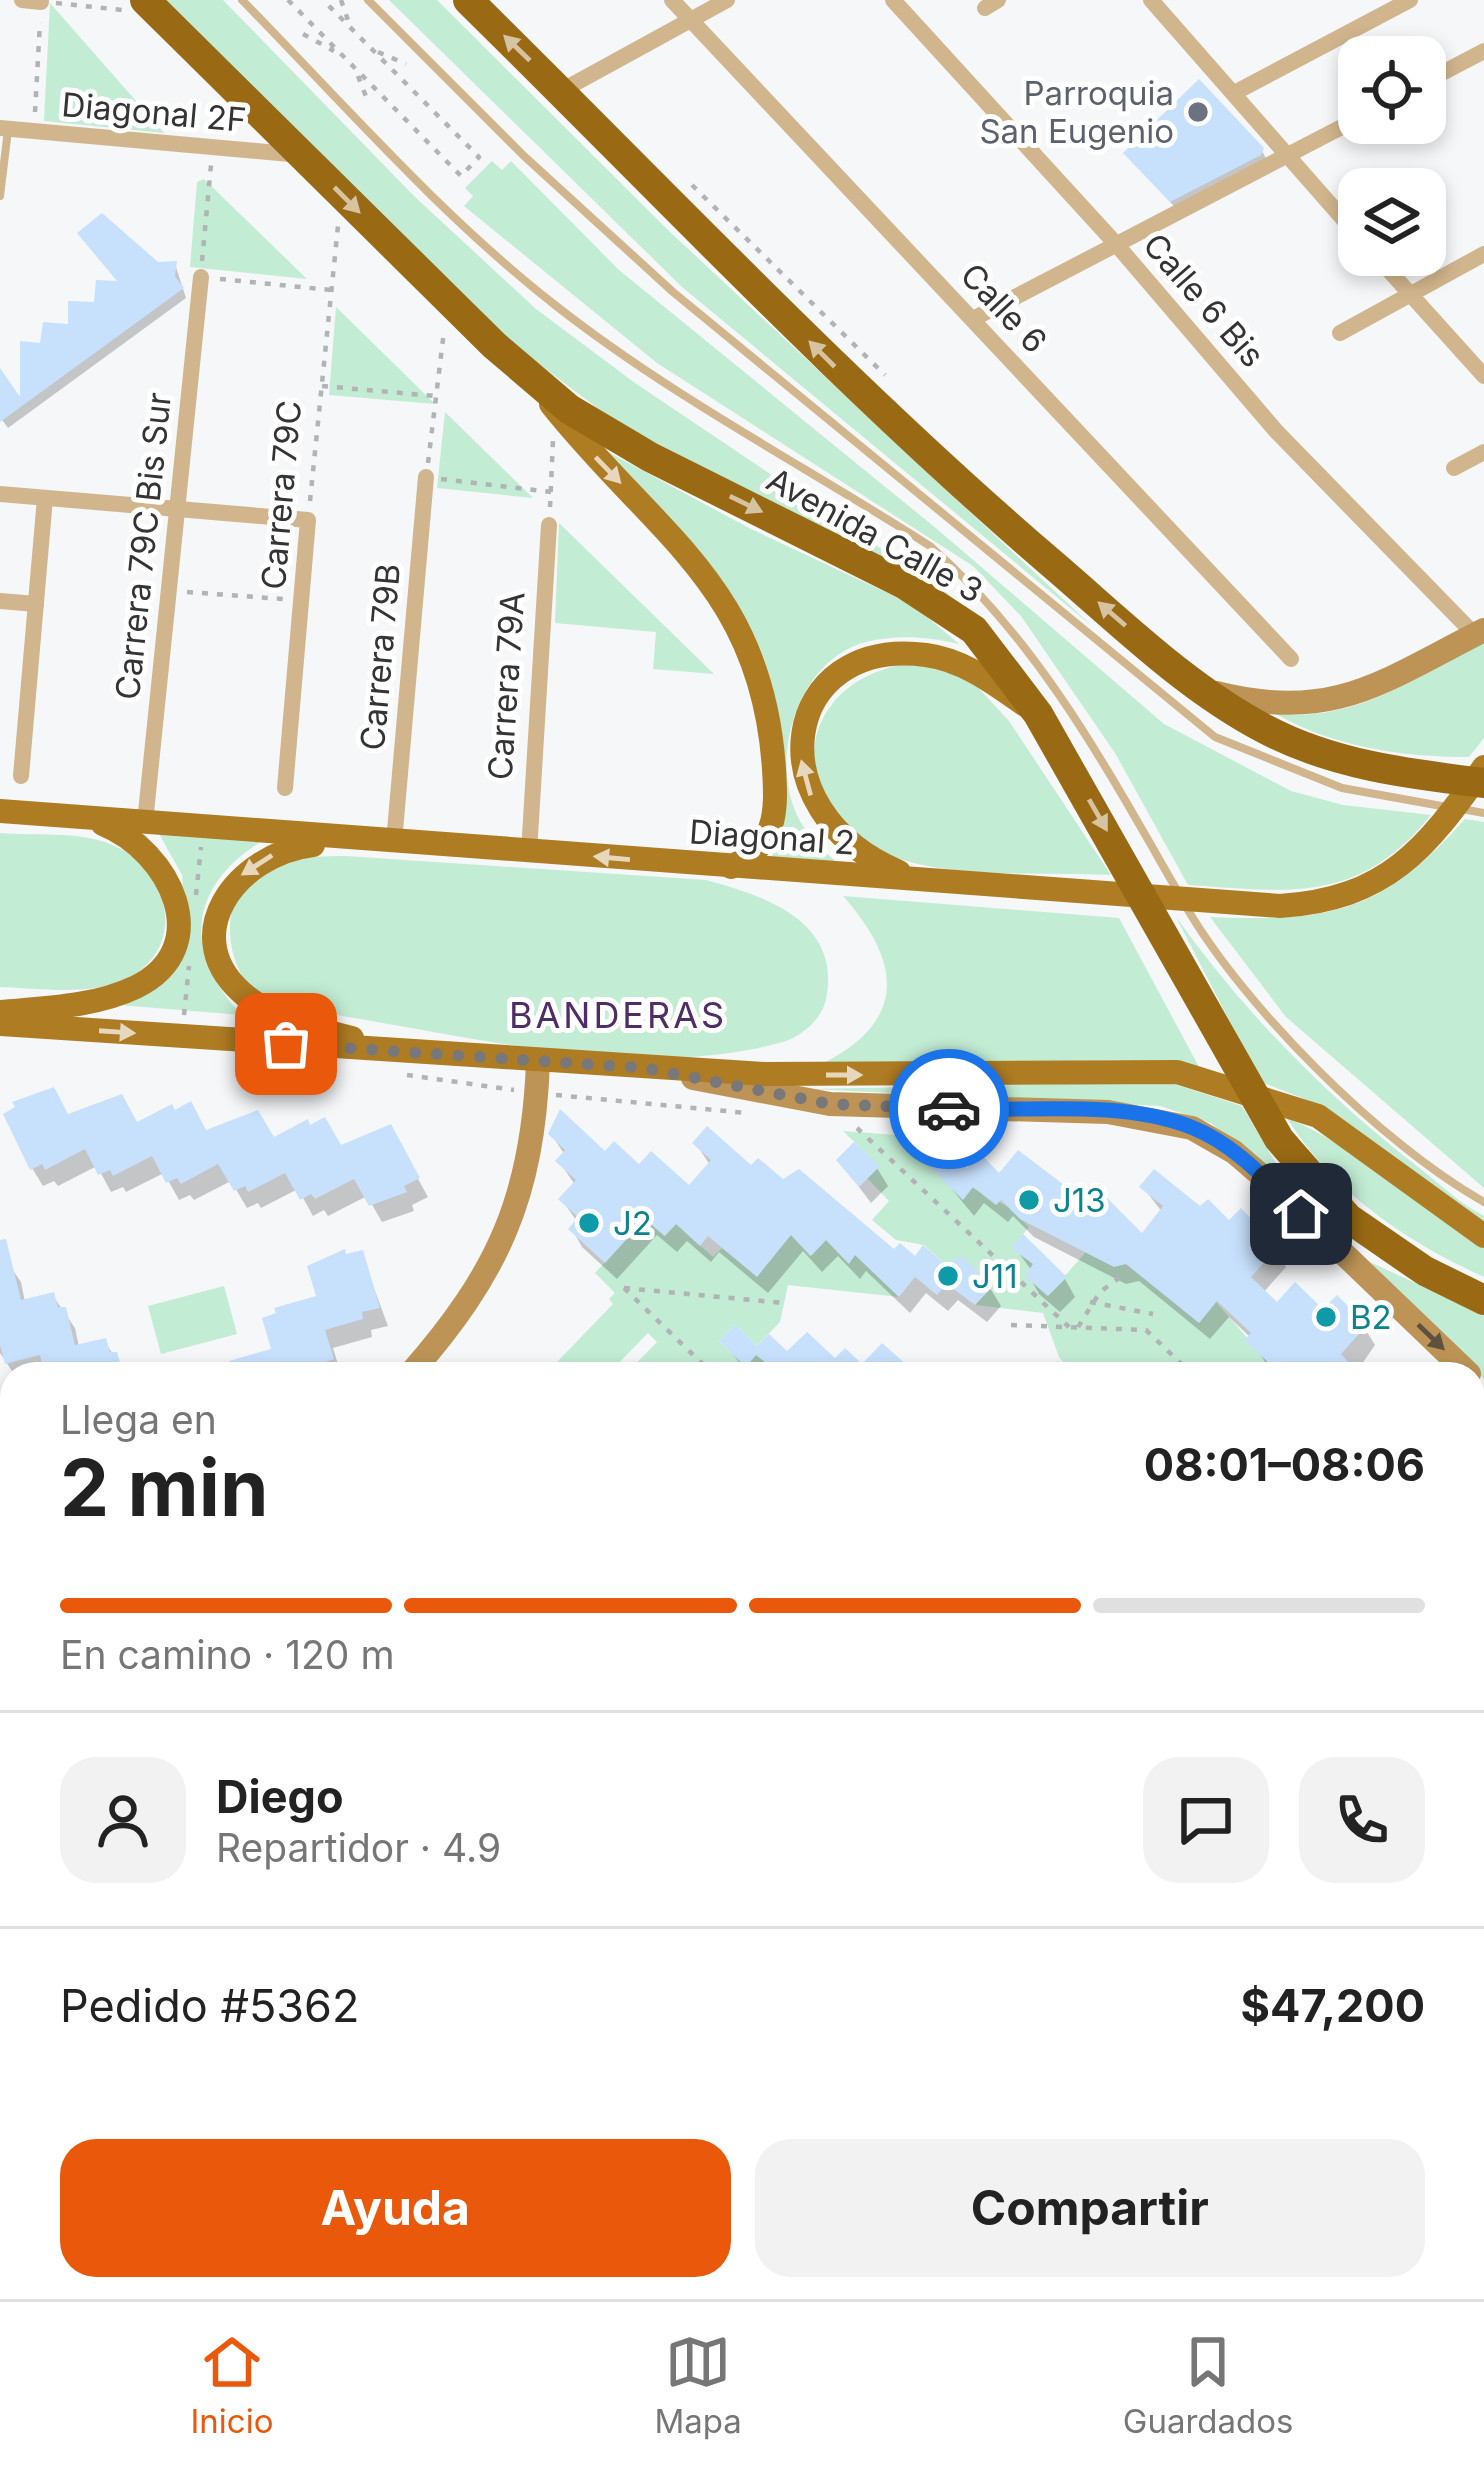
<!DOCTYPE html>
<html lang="es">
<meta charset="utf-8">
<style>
:root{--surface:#fff;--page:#f2f2f2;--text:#222;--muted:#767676;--line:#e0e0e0;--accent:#ea580c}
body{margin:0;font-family:Inter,sans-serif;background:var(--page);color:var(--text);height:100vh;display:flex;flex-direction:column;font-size:45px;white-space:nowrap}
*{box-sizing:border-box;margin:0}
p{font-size:39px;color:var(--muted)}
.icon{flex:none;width:66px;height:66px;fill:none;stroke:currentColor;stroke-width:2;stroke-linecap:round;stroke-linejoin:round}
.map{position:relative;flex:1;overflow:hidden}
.panel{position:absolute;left:0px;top:1362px;width:1485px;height:939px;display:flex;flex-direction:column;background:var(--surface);border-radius:36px 36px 0 0;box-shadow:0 6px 18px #0003}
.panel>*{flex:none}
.fabs{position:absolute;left:1338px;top:36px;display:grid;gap:24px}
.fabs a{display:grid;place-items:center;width:108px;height:108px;border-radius:24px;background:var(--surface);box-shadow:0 6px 18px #0003;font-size:60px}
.pin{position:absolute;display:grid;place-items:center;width:102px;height:102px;color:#fff;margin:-51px;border-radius:24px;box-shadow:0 6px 18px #0006}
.courier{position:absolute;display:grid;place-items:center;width:120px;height:120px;margin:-60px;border:9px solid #1a73e8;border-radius:50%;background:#fff;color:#222;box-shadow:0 3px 15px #0007}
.head em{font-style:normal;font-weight:700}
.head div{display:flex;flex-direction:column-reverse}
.head{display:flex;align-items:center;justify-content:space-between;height:204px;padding:0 60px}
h1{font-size:78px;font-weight:700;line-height:90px}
.bar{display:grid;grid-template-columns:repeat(4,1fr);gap:18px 12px;align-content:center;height:144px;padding:0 60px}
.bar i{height:15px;border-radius:9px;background:var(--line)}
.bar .active{background:var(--accent)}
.bar p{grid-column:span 4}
.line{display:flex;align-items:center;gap:30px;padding:0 60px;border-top:3px solid var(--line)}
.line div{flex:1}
.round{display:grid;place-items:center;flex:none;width:126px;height:126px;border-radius:36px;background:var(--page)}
.action{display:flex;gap:24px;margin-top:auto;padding:24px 60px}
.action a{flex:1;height:138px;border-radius:36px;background:var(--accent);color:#fff;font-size:48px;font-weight:700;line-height:138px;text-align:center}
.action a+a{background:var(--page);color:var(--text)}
.tabs{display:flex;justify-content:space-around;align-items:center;height:168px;border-top:3px solid var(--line);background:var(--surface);font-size:33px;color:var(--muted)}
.tabs a{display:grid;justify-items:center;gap:6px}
.tabs .active{color:var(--accent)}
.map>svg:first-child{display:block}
.green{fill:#c3ecd4}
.shadow{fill:#0003}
.building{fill:#c7e0fc}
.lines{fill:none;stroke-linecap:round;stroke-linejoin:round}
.path{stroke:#b1b3b4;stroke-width:4.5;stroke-dasharray:6 9;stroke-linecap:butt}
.lane{stroke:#d1b58d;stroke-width:8}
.street{stroke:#d1b58d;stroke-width:16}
.secondary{stroke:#bd9456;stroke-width:24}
.primary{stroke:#ae7c23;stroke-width:24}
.highway{stroke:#996a13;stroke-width:30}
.oneway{fill:#d6c3a1}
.oneway2{fill:#e7d8bd}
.oneway3{fill:#5d513f}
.done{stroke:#78787a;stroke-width:12;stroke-dasharray:0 21.6}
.route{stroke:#1a73e8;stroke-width:15}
.worship-dot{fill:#6b7280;stroke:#fff;stroke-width:4.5}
.culture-dot{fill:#0f9aa8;stroke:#fff;stroke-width:4.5}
.labels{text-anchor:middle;stroke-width:10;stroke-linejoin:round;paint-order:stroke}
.worship-label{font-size:33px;fill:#5b616d;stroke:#fff;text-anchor:end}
.street-label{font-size:33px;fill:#343435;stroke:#fff}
.culture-label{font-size:33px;fill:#0d838f;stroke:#fff;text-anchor:start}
.neighbourhood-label{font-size:36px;letter-spacing:3px;fill:#4f2d66;stroke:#fff}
</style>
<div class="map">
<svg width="1484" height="2299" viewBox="0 0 1484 2299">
<rect width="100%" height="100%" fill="#f5f7f9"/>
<g class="green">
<polygon points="163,0 223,0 414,196 536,309 635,383 953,597 616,422 495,331"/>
<polygon points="389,0 437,0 669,231 1092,626 682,287"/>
<polygon points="50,3 164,133 44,121"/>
<path d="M 492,161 L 502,170 L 511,161 L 619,270 L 937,529 L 1164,724 L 1291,791 L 1343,805 L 1431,815 C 1359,904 1292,892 1188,885 L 1115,753 L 1021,616 L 973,566 L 657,363 L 464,206 L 473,196 L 465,188 Z"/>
<polygon points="204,179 209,184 307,279 190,267 197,182"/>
<polygon points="336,307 435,404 329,395"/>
<polygon points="445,412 533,498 437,488"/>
<path d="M 608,452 L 751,529 L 913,605 L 959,644 C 929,637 897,634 866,642 C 801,659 773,747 793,805 C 801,830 820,847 838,864 L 771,859 C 786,821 784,791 782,750 C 775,614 696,546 608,452 Z"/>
<polygon points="559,523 714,674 653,669 656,632 555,623"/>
<path d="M 1484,643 L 1484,738 L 1469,757 C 1400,757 1334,747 1274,713 C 1351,725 1417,676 1484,643 Z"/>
<path d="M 913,663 L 970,679 L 1009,721 L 1111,875 C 1045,872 951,879 891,856 C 781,814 789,678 913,663 Z"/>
<path d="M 1465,819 L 1484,822 L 1484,1188 L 1286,1017 L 1210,917 C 1332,922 1381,913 1465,819 Z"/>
<path d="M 158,832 L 262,841 C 188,887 182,953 242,1015 L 119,1005 L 186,927 L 182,875 Z"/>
<path d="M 0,833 C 33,836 79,831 110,844 C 167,866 191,945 128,978 C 91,997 40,988 0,987 Z"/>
<path d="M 346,856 L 706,880 C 765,896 842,921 826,999 C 822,1019 802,1036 783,1042 C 659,1077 519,1047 394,1025 C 347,1016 297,1011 253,991 C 224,960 218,895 261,872 C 289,857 315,856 346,856 Z"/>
<path d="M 843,896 L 1119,918 L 1199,1067 L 1119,1060 L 816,1067 C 906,1024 905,966 843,896 Z"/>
<path d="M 1176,917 C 1244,1012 1325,1095 1418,1167 C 1439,1183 1460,1204 1484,1216 L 1484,1225 L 1315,1103 L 1261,1082 Z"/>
<polygon points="1168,1082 1242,1106 1276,1163 1268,1171 1211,1123 1160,1106 810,1089"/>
<path d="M 1287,1118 C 1361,1148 1414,1208 1484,1246 L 1484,1277 C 1405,1241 1334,1193 1287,1118 Z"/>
<polygon points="843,1131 951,1139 930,1165 1008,1207 1029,1227 1012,1248 1033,1264 1026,1276 1047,1296 1086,1252 1126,1264 1200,1322 1216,1302 1270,1364 1258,1374 1100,1374 1092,1365 1072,1374 1059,1357 1043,1313 975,1305 992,1286 948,1267 924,1245 896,1240 872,1220 889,1201 867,1178 879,1166"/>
<polygon points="618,1195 664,1236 676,1224 713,1257 722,1248 757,1276 781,1224 810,1256 826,1240 848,1263 855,1255 899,1297 788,1285 780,1322 757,1346 735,1325 719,1341 745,1366 756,1355 780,1374 626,1374 657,1342 648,1333 608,1374 568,1374 556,1363 613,1304 609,1299 615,1293 595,1273 624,1241"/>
<polygon points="1370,1262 1484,1315 1484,1379"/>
<polygon points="224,1286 237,1334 161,1354 148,1306"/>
<polygon points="1473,1564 1484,1571 1484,1739 1473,1726"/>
<polygon points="201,2289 516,2289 507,2299 213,2299"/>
</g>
<g class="shadow">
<polygon points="1261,149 1268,162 1179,212 1127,154"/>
<polygon points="175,264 186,298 8,428 0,417 0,373 22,406 23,345 43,347 121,284 157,265"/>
<polygon points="68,1118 340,1149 390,1128 428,1197 412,1205 414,1211 382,1222 367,1196 328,1216 324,1210 313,1216 298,1189 261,1208 258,1203 247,1208 231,1181 194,1200 190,1195 179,1200 164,1173 126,1192 123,1187 111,1192 97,1166 58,1186 54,1181 43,1186 32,1168"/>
<polygon points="551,1134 689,1189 710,1165 696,1144 783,1183 894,1253 990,1288 1001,1306 987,1322 958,1300 948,1311 926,1293 910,1313 866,1271 860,1279 838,1256 822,1272 803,1251 768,1293 719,1252 711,1262 687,1241 677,1252 657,1235 617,1279 582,1247 572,1229 578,1223 562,1200 575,1185 559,1161 565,1155"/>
<polygon points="839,1160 877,1168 888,1186 871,1203"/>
<polygon points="933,1166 999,1177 1093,1211 1143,1238 1162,1212 1143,1187 1275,1249 1286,1267 1263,1293 1277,1306 1364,1327 1375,1345 1355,1374 1263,1374 1269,1369 1251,1338 1229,1317 1210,1339 1139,1281 1126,1284 1034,1237 1013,1216 1008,1222 984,1203 974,1216"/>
<polygon points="1015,1248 1065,1279 1075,1297 1060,1312 1039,1294 1029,1276 1032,1271"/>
<polygon points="0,1252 21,1282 25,1302 53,1296 75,1328 79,1347 104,1341 127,1374 14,1374 0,1353"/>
<polygon points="361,1253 388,1326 371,1330 372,1337 333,1348 341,1374 221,1374 275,1351 320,1299 346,1257"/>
<polygon points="723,1341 757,1351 914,1374 748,1374"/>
<polygon points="1058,1361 1068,1374 1047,1374"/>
<polygon points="1473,1457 1484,1468 1484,1580 1473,1572"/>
<polygon points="1473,1728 1484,1743 1484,1776 1478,1769 1473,1773"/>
<polygon points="1473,2124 1484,2124 1484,2299 1355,2299 1355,2289 1473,2289"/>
</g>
<g class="building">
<polygon points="1199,79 1264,148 1261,155 1170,202 1123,153"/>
<polygon points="102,213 158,262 177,261 175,276 184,288 0,422 0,368 20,397 20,341 40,343 43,322 68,324 68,301 94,302 96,280 117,281 77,233"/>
<polygon points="54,1087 68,1114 122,1094 137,1122 172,1104 175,1110 191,1101 206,1130 258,1110 274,1137 308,1119 310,1125 325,1117 341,1145 391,1124 420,1178 404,1186 407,1192 369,1206 354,1179 315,1199 311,1194 300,1200 285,1173 248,1192 245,1186 234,1191 218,1164 181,1184 177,1178 166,1183 152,1156 113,1176 110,1170 98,1175 85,1149 45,1170 42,1164 30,1170 3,1114 15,1107 12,1102"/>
<polygon points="560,1109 605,1151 614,1141 639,1164 651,1151 689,1185 711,1160 692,1143 707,1126 751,1165 758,1158 783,1179 799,1169 894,1249 900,1243 915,1256 923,1245 948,1267 960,1255 993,1286 975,1305 947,1284 937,1295 915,1277 899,1297 855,1255 849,1264 826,1240 811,1256 791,1235 757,1277 708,1236 700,1246 676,1224 665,1236 645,1219 605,1263 568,1229 578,1217 558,1199 576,1180 555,1161 565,1150 548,1134"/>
<polygon points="854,1142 880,1166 859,1187 836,1160"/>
<polygon points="945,1147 967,1168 981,1154 999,1173 1018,1150 1093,1207 1105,1196 1142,1233 1163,1206 1139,1187 1154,1169 1200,1206 1208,1199 1229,1220 1241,1208 1278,1247 1251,1277 1277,1302 1295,1282 1323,1309 1337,1295 1367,1325 1341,1354 1359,1374 1258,1374 1270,1364 1244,1340 1251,1333 1217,1301 1199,1323 1126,1264 1114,1267 1020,1219 1001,1200 996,1205 973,1187 963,1200 929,1166"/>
<polygon points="1023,1234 1067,1277 1048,1296 1025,1276 1033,1264 1011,1248"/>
<polygon points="6,1239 21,1300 54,1292 58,1307 66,1307 75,1345 106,1338 110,1352 117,1352 123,1374 44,1374 40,1355 5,1364 0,1345 0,1240"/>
<polygon points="345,1249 346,1254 363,1250 380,1308 362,1312 363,1319 325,1330 334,1359 317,1365 318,1372 236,1374 229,1361 271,1349 262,1318 276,1313 274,1308 316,1296 307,1266"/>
<polygon points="735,1325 757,1346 769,1334 787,1351 807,1332 835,1358 845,1348 862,1364 882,1343 917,1374 812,1374 802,1365 793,1374 780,1374 756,1355 746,1367 719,1341"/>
</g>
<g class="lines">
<g class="path">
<polyline points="288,0 461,176 479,157 323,0"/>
<polyline points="341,0 349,23"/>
<polyline points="56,3 122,10"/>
<polyline points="303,34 334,51"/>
<polyline points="378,52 406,64"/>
<polyline points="358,76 367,99"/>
<polyline points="35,112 40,22"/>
<polyline points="692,185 885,375"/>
<polyline points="202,261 211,165"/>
<polyline points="220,279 331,290"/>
<polyline points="322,386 435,396"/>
<polyline points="428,463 444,331"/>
<polyline points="441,479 551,492"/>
<polyline points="310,501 338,226"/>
<polyline points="550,507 553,440"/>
<polyline points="187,592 283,599"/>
<polyline points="196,895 201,847"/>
<polyline points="184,1015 189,966"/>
<polyline points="407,1075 514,1090"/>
<polyline points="556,1095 747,1113"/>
<polyline points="857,1128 1069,1327"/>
<polyline points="624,1288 784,1303"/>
<polyline points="624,1288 713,1374"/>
<polyline points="1090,1302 1153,1314"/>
<polyline points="1011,1325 1146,1330 1192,1374"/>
<polyline points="1078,1327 1100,1292 1130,1270"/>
<polyline points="1473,1400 1484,1411"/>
<polyline points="1473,1649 1484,1660"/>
<polyline points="0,1945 12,1956"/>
<polyline points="0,2240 12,2227"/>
<polyline points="601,2289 611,2299"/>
<polyline points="751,2289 762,2299"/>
<polyline points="237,2299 246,2289"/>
<polyline points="506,2299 514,2289"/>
</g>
<g class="lane">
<path d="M 242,0 C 343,103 441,216 555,305 C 672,397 805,466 930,546 C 1040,643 1106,767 1178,892"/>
<polyline points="368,0 524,156 673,292 1215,737 1342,788 1447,807"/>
<polyline points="0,196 8,130"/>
<polyline points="1462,809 1484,813"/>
<path d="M 1185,905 C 1244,1007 1381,1144 1484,1202"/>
</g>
<g class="street">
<polyline points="22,0 41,2"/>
<polyline points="672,0 1291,659"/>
<polyline points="893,0 1116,244 1276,431 1475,635"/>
<polyline points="1151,0 1359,237"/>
<polyline points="985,8 998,0"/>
<polyline points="1425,82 1484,51"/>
<polyline points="561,91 727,0"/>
<polyline points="1236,92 1410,0"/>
<polyline points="0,128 301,155"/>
<polyline points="1375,255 1484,376"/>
<polyline points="973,319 1359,118"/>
<polyline points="1340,333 1484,254"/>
<polyline points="1454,468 1484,452"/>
<polyline points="0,494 308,520 285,788"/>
<polyline points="0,601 36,604"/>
<polyline points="21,776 45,498"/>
<polyline points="145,822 201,277"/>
<polyline points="394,842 426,477"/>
<polyline points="529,852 549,525"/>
<polyline points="0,2132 12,2143"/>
<polyline points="171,2289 182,2299"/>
<polyline points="122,2299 131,2289"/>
</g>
<g class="secondary">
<path d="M 1216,693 C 1334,723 1383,681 1484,630"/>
<polyline points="693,1078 830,1104 1108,1112 1192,1128 1234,1152 1270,1183 1469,1374"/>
<path d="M 410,1374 C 498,1274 533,1197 538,1062"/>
<polyline points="0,1419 12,1430"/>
<polyline points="0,1468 12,1478"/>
<polyline points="0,1808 12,1796"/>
<polyline points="1473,1836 1484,1825"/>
<polyline points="1473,1888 1484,1876"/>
<polyline points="924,2289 935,2299"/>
<polyline points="978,2289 989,2299"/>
<polyline points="1046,2299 1055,2289"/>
<polyline points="1091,2299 1100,2289"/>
</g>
<g class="primary">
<path d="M 551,404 C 655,535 762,585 774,769 C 777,815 776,845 731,867"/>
<path d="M 0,811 L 1280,906 C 1387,899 1426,849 1484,767"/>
<path d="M 313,845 C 236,854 173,938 247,997 C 275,1020 317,1029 352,1038"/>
<path d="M 899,872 C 752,810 782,636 926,655 C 964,660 995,684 1025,705"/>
<path d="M 0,1012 C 45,1008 94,1007 136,987 C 217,947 170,851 103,824"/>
<polyline points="0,1024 764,1074 1177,1072 1318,1116 1484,1236"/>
</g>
<g class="highway">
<polyline points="145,0 494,345 569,409 650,457 904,584 974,630 1038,714 1279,1139 1348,1218 1425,1271 1484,1300"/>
<path d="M 468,0 C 660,189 845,386 1050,562 C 1118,620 1185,687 1265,729 C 1333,765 1409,774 1484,783"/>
</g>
</g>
<defs><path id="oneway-solid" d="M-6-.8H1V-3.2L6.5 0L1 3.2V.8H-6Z" transform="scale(3)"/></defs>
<g class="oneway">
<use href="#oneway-solid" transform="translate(517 48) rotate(-136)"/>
<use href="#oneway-solid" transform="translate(347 200) rotate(45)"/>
<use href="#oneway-solid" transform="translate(822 354) rotate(-135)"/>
<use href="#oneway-solid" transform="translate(746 504) rotate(26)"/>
<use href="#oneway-solid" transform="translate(1112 614) rotate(-139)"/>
<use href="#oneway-solid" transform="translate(1098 815) rotate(60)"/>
</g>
<g class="oneway2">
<use href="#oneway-solid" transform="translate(608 470) rotate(46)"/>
<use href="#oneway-solid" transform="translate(806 778) rotate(-105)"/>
<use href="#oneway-solid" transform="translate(612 858) rotate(-175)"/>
<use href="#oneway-solid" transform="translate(257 865) rotate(147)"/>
<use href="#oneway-solid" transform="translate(117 1032) rotate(4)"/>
<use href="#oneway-solid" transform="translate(844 1075)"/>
</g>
<use class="oneway3" href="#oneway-solid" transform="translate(1431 1337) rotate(44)"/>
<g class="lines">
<polyline class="done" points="286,1044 644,1068 830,1104 949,1109"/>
<path class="route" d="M 949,1109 C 1026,1112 1119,1099 1191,1127 C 1235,1144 1268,1182 1301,1214"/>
</g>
<circle class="worship-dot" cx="1198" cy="112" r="12"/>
<g class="culture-dot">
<circle cx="1029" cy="1200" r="12"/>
<circle cx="589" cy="1223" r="12"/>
<circle cx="948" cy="1276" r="12"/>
<circle cx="1326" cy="1317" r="12"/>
</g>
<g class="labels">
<g class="worship-label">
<text x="1174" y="105">Parroquia<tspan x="1174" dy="38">San Eugenio</tspan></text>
</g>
<g class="street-label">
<text transform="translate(154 112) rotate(5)" y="12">Diagonal 2F</text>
<text transform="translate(1204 300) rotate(49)" y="12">Calle 6 Bis</text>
<text transform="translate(1004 308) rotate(47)" y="12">Calle 6</text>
<text transform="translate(281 495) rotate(-85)" y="12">Carrera 79C</text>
<text transform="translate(875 535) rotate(29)" y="12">Avenida Calle 3</text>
<text transform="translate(143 546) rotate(-84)" y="12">Carrera 79C Bis Sur</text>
<text transform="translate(380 657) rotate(-85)" y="12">Carrera 79B</text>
<text transform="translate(506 686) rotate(-86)" y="12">Carrera 79A</text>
<text transform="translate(772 837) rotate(4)" y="12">Diagonal 2</text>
</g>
<g class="culture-label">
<text x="1053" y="1212">J13</text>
<text x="613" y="1235">J2</text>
<text x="972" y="1288">J11</text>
<text x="1350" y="1329">B2</text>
</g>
<g class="neighbourhood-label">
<text x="618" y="1028">BANDERAS</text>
</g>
</g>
</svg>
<div class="fabs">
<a><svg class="icon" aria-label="locate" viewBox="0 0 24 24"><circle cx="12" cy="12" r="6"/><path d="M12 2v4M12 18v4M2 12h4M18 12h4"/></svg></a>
<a><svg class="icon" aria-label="layers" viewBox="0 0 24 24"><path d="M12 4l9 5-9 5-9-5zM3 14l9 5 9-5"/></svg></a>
</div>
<div class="pin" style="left:286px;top:1044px;background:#ea580c"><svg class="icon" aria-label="bag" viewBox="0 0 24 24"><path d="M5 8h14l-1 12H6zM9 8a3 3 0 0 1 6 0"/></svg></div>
<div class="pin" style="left:1301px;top:1214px;background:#1f2937"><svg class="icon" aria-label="home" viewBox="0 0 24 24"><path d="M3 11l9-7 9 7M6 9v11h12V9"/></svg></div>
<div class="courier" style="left:949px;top:1109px"><svg class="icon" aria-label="car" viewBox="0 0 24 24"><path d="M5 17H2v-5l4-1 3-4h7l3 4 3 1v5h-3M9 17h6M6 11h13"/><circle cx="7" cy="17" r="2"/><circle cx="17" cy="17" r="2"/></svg></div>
<section class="panel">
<div class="head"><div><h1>2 min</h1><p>Llega en</p></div><em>08:01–08:06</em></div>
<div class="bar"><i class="active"></i><i class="active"></i><i class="active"></i><i></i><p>En camino · 120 m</p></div>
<div class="line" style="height:216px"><a class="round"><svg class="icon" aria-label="person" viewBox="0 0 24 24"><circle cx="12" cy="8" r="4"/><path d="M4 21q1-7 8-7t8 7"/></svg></a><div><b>Diego</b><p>Repartidor · 4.9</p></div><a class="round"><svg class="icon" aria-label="chat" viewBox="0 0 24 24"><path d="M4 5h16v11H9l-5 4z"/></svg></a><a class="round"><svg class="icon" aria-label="phone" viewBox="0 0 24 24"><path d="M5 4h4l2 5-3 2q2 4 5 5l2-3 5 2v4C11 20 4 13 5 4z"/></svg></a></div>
<div class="line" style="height:156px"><div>Pedido #5362</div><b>$47,200</b></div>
<div class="action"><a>Ayuda</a><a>Compartir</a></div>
</section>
</div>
<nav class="tabs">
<a class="active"><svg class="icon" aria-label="home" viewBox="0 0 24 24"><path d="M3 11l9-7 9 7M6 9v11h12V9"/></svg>Inicio</a>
<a><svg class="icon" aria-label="map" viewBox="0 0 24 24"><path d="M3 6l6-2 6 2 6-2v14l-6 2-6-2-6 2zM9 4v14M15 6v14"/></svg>Mapa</a>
<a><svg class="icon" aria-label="saved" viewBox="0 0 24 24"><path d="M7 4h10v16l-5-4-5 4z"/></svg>Guardados</a>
</nav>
